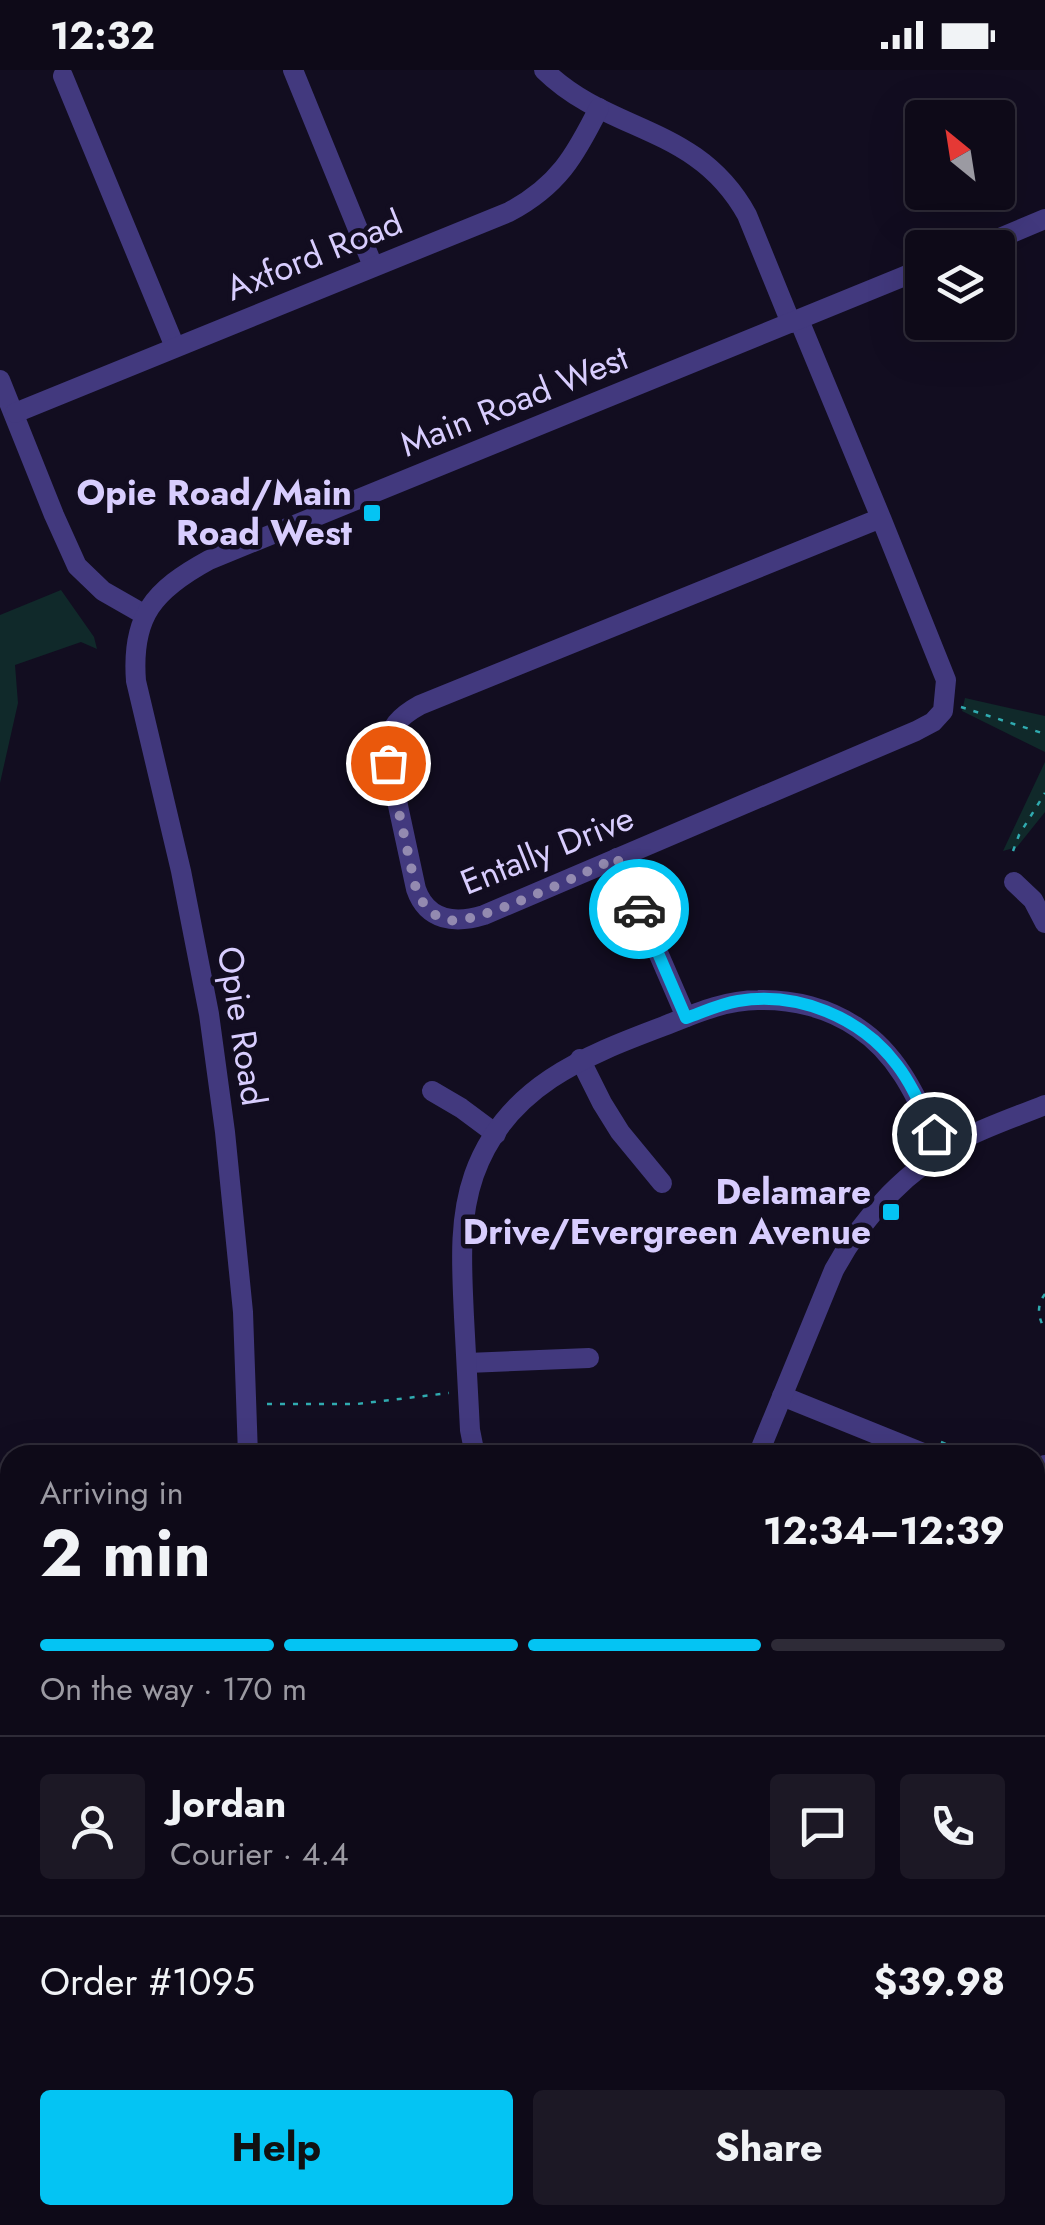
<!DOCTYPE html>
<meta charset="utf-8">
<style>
:root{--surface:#0e0a18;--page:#1c1825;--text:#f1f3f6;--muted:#9b9aa2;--line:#2e2b37;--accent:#04c4f3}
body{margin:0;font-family:Jost,sans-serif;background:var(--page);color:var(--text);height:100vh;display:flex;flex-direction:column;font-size:38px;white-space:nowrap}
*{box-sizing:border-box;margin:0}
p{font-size:32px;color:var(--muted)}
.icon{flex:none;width:55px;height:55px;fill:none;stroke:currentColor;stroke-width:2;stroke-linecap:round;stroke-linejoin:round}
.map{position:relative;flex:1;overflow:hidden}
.sheet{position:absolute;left:0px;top:1375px;width:1045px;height:780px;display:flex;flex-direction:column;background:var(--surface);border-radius:30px 30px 0 0;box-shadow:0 10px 40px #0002,0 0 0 2px var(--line)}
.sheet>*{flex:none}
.needle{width:65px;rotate:330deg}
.buttons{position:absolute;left:905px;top:30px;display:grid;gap:20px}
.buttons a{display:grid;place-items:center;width:110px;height:110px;border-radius:10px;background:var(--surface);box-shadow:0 10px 40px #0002,0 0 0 2px var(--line);font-size:50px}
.pin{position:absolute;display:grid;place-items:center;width:85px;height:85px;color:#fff;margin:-42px;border:5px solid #fff;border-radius:50%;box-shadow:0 2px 10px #0007}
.courier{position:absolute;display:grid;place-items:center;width:100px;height:100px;margin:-50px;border:8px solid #04c4f3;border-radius:50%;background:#fff;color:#222;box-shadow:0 2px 12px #0007}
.head em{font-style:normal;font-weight:700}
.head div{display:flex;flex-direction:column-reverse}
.head{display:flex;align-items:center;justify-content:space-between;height:170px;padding:0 40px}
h1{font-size:65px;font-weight:700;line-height:75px}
.bar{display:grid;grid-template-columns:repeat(4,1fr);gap:15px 10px;align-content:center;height:120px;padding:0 40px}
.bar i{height:12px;border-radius:8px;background:var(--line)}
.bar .selected{background:var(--accent)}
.bar p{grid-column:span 4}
.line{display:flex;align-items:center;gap:25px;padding:0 40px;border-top:2px solid var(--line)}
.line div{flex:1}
.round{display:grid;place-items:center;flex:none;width:105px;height:105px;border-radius:10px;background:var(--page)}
.primary-button{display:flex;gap:20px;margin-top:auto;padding:20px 40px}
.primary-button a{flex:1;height:115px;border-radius:10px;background:var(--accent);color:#111;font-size:40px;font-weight:700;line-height:115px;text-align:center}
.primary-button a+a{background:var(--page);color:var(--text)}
.status{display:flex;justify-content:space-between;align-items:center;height:70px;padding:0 50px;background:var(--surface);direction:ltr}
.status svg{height:28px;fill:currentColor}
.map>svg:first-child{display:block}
.green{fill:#10292a}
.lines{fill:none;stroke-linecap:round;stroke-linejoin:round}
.path{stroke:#30abb0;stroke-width:2.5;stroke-dasharray:5 8;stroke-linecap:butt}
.minor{stroke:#42397e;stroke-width:20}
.done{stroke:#938ab0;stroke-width:10;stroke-dasharray:0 18}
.route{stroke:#04c4f3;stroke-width:12}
.poi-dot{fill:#04c4f3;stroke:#120d20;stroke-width:4}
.labels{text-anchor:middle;stroke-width:9;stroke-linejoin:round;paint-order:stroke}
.street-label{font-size:35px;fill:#d8cdfe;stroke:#120d20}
.poi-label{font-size:35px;font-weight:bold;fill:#d8cdfe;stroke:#120d20;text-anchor:end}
</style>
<div class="status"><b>12:32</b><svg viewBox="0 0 49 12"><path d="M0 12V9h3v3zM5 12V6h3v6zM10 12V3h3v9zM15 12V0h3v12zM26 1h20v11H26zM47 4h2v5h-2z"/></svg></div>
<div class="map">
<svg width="1045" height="2155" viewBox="0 0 1045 2155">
<rect width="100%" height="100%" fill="#120d20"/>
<g class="green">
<polygon points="61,520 94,567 97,579 81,572 15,595 18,633 0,713 0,545"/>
<polygon points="965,628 1045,646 1045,682 962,641"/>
<polygon points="1045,692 1045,742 1017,777 1003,781"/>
<polygon points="1045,1501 1045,1869 1035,1875 1035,1504"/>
<polygon points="0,1562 10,1576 10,2145 127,2145 139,2155 0,2155"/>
</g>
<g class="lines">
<g class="path">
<polyline points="961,637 1045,664"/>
<polyline points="1013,781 1019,765 1045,723"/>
<path d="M 1045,1224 C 1036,1236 1038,1247 1045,1260"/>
<polyline points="267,1334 357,1334 449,1323"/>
<polyline points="941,1372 973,1385"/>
<polyline points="1035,1520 1045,1528"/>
<polyline points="0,1570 10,1583"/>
<polyline points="1035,1820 1045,1812"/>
<polyline points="104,2145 112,2155"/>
</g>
<g class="minor">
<polyline points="293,0 373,196"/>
<path d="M 544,0 C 609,64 697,54 747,145 L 791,253"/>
<polyline points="63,6 175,277"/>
<polyline points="976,178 1045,149"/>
<path d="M 799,250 L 881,448 L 420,635 C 400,646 389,657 386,680 L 416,819 C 427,851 455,854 484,845 L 916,661 L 933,652 L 943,641 L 946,610 L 881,448"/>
<polyline points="0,310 54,445 77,496 103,521 145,545"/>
<path d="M 15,343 L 509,142 C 558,116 575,86 599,38"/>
<polyline points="617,788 686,947"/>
<polyline points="1014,812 1033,830 1045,853"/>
<polyline points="580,989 602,1033 620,1062 662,1113"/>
<polyline points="432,1021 461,1038 496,1064"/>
<polyline points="467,1293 589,1288"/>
<polyline points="782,1326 928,1385"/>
<path d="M 248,1385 L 243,1242 L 225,1062 L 209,944 L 181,801 L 136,611 C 131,546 154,520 209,490 L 922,199"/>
<path d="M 475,1385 L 470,1360 C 468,1323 466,1285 464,1247 C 462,1199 458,1151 474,1105 C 505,1017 584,986 664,956 C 694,944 725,930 758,930 C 793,929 829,938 858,958 C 902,987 920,1036 942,1081"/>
<path d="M 758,1385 L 834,1200 C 864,1144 909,1098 965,1068 C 991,1055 1018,1046 1045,1035"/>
<polyline points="1035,1401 1045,1395"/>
<polyline points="1035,1998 1045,1989"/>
<polyline points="1035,2073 1045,2080"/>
<polyline points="254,2145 255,2155"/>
<polyline points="279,2155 284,2145"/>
<polyline points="699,2155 713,2145"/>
</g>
</g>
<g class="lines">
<path class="done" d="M 388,693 L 416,819 C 422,834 432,847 448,850 C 476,856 585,802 617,788 L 639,839"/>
<path class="route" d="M 639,839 L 686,948 C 703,942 720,934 738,931 C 797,921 861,947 897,995 C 913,1016 923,1041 934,1064"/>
</g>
<g class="poi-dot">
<rect x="362" y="433" width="20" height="20" rx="5"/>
<rect x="881" y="1132" width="20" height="20" rx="5"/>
</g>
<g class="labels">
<g class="street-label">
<text transform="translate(314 185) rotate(-22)" y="12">Axford Road</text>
<text transform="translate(514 331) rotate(-22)" y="12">Main Road West</text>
<text transform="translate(547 780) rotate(-22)" y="12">Entally Drive</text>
<text transform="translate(242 956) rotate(81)" y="12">Opie Road</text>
</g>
<g class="poi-label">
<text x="352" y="435">Opie Road/Main<tspan x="352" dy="40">Road West</tspan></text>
<text x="871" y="1134">Delamare<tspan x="871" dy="40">Drive/Evergreen Avenue</tspan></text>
</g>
</g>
</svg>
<div class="buttons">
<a><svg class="needle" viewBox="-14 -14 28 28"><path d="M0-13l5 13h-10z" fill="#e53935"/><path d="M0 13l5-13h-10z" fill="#9b9aa2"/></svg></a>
<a><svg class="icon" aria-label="layers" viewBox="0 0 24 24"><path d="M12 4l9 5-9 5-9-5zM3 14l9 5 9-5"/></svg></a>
</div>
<div class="pin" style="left:388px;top:693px;background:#ea580c"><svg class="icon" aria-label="bag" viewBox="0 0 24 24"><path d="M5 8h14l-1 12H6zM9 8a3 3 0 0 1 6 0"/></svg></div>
<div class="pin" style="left:934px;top:1064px;background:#1f2937"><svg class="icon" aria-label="home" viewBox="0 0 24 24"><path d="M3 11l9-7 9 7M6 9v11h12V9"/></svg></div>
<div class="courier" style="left:639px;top:839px"><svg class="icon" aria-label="car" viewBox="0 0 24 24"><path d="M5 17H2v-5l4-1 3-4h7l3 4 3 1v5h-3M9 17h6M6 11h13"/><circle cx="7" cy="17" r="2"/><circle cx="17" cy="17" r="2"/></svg></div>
<section class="sheet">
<div class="head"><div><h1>2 min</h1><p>Arriving in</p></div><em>12:34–12:39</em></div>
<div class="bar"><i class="selected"></i><i class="selected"></i><i class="selected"></i><i></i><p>On the way · 170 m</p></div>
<div class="line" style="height:180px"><a class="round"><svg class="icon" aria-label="person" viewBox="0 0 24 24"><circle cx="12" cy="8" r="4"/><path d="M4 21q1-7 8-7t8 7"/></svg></a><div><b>Jordan</b><p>Courier · 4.4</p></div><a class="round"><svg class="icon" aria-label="chat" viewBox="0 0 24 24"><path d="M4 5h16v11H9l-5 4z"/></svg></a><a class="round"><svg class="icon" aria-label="phone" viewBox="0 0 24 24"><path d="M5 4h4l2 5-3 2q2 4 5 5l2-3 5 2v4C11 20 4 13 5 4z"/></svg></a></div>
<div class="line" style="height:130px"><div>Order #1095</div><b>$39.98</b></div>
<div class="primary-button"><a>Help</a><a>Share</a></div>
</section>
</div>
